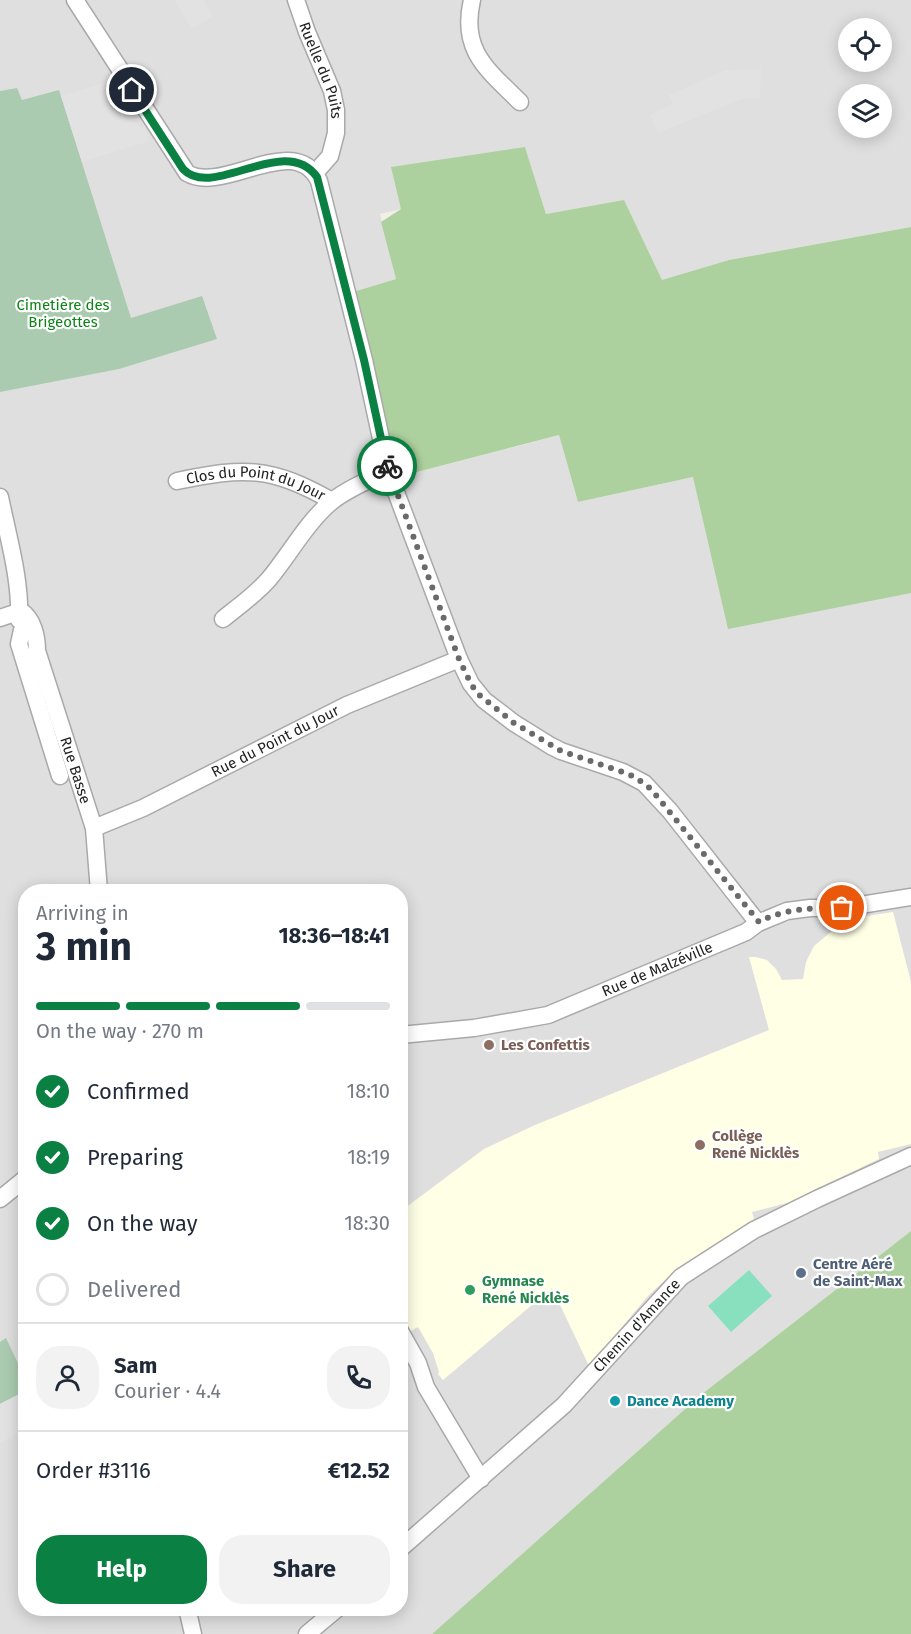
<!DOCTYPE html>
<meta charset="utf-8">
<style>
:root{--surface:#fff;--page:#f2f2f3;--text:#1f2937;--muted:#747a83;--line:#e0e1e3;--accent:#0b8043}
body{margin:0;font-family:"Fira Sans",sans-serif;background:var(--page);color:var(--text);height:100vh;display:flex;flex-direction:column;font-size:22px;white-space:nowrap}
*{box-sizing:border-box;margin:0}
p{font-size:20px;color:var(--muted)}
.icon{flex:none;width:33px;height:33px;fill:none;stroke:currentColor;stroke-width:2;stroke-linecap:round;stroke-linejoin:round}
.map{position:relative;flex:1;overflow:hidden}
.panel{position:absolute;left:18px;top:884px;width:390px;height:732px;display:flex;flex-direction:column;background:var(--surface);border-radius:24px;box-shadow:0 3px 15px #0003}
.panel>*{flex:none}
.tools{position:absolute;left:838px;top:18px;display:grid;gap:12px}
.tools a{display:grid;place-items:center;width:54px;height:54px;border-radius:50%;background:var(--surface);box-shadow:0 3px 15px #0003;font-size:30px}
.pin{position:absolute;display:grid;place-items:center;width:51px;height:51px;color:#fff;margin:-26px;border:3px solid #fff;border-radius:50%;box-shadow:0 2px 6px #0007}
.courier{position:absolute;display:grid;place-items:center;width:60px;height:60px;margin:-30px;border:4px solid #0b8043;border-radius:50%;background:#fff;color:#222;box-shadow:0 2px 8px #0007}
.head em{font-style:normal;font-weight:700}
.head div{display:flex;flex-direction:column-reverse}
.head{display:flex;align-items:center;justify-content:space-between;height:102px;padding:0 18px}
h1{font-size:39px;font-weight:700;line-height:45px}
.bar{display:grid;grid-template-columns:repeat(4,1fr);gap:9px 6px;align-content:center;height:72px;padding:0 18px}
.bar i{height:8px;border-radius:4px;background:var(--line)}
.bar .on{background:var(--accent)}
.bar p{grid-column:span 4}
.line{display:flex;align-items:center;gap:15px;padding:0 18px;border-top:2px solid var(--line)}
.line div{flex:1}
.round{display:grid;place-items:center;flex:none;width:63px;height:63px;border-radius:24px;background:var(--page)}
ol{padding:0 18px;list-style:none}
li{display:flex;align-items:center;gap:18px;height:66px}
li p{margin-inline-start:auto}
li .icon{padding:6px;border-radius:50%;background:var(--accent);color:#fff;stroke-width:4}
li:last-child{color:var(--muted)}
li i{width:33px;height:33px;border:3px solid var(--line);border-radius:50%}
.cta{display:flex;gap:12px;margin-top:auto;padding:12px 18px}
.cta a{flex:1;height:69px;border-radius:24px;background:var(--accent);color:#fff;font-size:24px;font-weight:700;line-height:69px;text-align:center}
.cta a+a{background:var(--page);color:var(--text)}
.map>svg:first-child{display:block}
.residential{fill:#e0dfdf;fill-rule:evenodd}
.education{fill:#ffffe5}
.forest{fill:#add19e}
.cemetery{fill:#aacbaf}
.pitch{fill:#88e0be}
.parking{fill:#e2e2e2}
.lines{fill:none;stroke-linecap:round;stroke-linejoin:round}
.minor-casing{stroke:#a9a9a9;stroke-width:19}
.minor{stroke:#fff;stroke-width:16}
.done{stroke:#6b6a68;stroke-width:6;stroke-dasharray:0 10.8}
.route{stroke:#0b8043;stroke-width:8}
.education-dot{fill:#8d6e63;stroke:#fff;stroke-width:2}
.service-dot{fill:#5c6f8a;stroke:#fff;stroke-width:2}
.leisure-dot{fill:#2e9e5b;stroke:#fff;stroke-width:2}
.culture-dot{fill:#0f9aa8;stroke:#fff;stroke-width:2}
.labels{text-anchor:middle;stroke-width:4.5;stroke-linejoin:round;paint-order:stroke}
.street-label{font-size:15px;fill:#222;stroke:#fff}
.park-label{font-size:15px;fill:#0c8416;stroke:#fff}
.education-label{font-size:15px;font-weight:bold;fill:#785e54;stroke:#fff;text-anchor:start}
.service-label{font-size:15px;font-weight:bold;fill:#4e5e75;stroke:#fff;text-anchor:start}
.leisure-label{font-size:15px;font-weight:bold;fill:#27864d;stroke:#fff;text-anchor:start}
.culture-label{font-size:15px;font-weight:bold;fill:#0d838f;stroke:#fff;text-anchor:start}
</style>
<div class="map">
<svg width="911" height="1634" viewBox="0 0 911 1634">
<rect width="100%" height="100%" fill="#f2efe9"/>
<path class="residential" d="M 0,0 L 911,0 L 911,227 L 729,260 L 662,281 L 624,201 L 546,214 L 525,147 L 401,209 L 380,214 L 396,279 L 353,292 L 399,477 L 559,435 L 578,502 L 693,477 L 911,593 L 911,1231 L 702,1394 L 432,1634 L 0,1634 ZM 849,28 L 882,28 L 882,62 L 849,62 ZM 849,94 L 882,94 L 882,128 L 849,128 ZM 26,891 L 400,891 L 400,1608 L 26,1608 Z"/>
<polygon class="education" points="893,912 911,982 911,1144 878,1152 879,1159 787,1203 752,1212 754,1219 678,1268 648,1296 589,1366 552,1288 443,1380 438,1374 439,1372 433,1353 418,1327 409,1332 401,1318 408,1304 401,1291 401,1211 484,1149 535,1125 769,1030 749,957 756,957 767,960 776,969 782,980 803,979 806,962 814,946 838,926 860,917"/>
<g class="forest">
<polygon points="525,147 546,214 624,200 662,280 729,260 911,227 911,593 728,629 693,477 578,502 559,435 398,477 353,292 396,279 381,222 401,209 391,167"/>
<polygon points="911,1231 911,1634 432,1634 702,1394"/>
</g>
<g class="cemetery">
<polygon points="17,88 22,100 59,90 131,318 202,296 217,339 119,369 0,392 0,91"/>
<polygon points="6,1338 25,1378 25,1391 0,1404 0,1342"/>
</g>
<polygon class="pitch" points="749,1270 772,1296 731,1332 708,1306"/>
<g class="parking">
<polygon points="174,0 203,0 213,16 192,29"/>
<polygon points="761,69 760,98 741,99 658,133 650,115 673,104 669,95 726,70"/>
<polygon points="113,80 116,89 127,98 135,123 146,131 149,141 82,162 61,96"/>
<polygon points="25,1391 25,1430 0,1443 0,1404"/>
</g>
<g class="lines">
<defs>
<g id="minor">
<path d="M 75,0 L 187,173 C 223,195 295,130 319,181 L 364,360 L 388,471 L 459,659 L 471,684 L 484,700 L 514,723 L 551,746 L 561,751 L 623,772 L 644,783 L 670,811 L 758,923"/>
<path id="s1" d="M 296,0 L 307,32 L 332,91 L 336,110 L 336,133 L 330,156 L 315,173"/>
<path d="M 472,0 C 460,51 488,70 520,102"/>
<path id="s2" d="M 177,481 C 245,467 270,466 332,501"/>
<path d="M 0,497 C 8,537 21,580 19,620"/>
<path id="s3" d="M 21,611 C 33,619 37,636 37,651 L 94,828 L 99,891"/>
<polyline points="0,618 21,611"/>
<path d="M 223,619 C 239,606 256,594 269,579 C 289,555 307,522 331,502 C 347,489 369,480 388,471"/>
<polyline points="22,630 19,644 60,776"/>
<path id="s4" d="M 94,828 L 143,808 L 347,705 L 459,659"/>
<path id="s5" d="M 400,1035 L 474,1028 L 548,1015 L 746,932 L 758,923 L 787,911 L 810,908 L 842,908 L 911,897"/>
<polyline points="0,1199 26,1178"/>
<polyline points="400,1331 418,1363 426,1387 481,1479"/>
<path id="s6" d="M 400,1549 L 564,1405 L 681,1277 L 754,1230 L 817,1199 L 911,1156"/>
<polyline points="187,1608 193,1634"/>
<polyline points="307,1634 338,1608"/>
</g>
</defs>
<use href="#minor" class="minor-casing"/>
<use href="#minor" class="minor"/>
</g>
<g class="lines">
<path class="done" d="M 387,466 L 459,659 L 471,684 L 478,694 L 514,723 L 561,751 L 623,772 L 635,777 L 651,789 L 759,922 C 786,908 811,908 842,908"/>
<path class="route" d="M 132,90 L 183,169 C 213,201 285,132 317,177 L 364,360 L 387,466"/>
</g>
<g class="education-dot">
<circle cx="489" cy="1045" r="6"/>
<circle cx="700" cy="1145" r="6"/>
</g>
<circle class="service-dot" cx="801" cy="1273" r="6"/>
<circle class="leisure-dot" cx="470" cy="1290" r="6"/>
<circle class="culture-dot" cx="615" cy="1401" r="6"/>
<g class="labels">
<g class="street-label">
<text dy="5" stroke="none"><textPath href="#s1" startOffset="75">Ruelle du Puits</textPath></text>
<text dy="5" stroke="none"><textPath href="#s2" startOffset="81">Clos du Point du Jour</textPath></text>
<text dy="5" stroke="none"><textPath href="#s4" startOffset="201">Rue du Point du Jour</textPath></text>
<text dy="5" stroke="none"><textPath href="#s3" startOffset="170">Rue Basse</textPath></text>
<text dy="5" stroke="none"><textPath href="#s5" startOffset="268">Rue de Malzéville</textPath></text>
<text dy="5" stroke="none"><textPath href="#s6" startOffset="326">Chemin d'Amance</textPath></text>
</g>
<g class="park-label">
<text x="63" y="310">Cimetière des<tspan x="63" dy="17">Brigeottes</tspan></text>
</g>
<g class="education-label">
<text x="501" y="1050">Les Confettis</text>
<text x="712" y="1141">Collège<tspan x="712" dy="17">René Nicklès</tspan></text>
</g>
<g class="service-label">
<text x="813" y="1269">Centre Aéré<tspan x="813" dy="17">de Saint-Max</tspan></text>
</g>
<g class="leisure-label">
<text x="482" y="1286">Gymnase<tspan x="482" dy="17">René Nicklès</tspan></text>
</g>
<g class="culture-label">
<text x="627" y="1406">Dance Academy</text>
</g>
</g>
</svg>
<div class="tools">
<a><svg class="icon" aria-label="locate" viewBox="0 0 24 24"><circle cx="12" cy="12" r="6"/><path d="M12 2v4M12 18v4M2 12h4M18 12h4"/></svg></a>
<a><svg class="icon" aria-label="layers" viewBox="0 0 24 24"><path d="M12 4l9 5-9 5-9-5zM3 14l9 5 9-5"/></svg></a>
</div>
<div class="pin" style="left:842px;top:908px;background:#ea580c"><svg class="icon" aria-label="bag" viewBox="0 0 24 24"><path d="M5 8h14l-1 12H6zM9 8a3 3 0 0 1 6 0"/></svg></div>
<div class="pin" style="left:132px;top:90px;background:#1f2937"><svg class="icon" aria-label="home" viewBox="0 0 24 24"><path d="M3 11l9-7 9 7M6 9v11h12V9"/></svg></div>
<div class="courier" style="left:387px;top:466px"><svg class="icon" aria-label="bike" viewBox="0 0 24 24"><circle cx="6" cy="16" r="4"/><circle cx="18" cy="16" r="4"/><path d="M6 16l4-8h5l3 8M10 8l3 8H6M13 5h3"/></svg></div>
<section class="panel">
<div class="head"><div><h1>3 min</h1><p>Arriving in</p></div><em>18:36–18:41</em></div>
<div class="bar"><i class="on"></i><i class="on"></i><i class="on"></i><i></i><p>On the way · 270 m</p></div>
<ol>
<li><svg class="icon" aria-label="check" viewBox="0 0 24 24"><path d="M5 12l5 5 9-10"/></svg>Confirmed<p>18:10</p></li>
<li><svg class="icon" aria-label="check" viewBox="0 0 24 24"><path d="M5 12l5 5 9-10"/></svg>Preparing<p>18:19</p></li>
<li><svg class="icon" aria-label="check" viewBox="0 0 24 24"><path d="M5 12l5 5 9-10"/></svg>On the way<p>18:30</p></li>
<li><i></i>Delivered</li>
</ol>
<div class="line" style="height:108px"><a class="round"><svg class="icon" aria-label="person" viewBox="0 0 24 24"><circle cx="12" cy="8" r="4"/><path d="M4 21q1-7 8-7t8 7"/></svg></a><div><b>Sam</b><p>Courier · 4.4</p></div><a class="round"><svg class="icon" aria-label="phone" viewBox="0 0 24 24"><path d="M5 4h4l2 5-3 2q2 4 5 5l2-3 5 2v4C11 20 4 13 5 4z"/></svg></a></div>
<div class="line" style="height:78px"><div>Order #3116</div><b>€12.52</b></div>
<div class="cta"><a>Help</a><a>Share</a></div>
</section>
</div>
